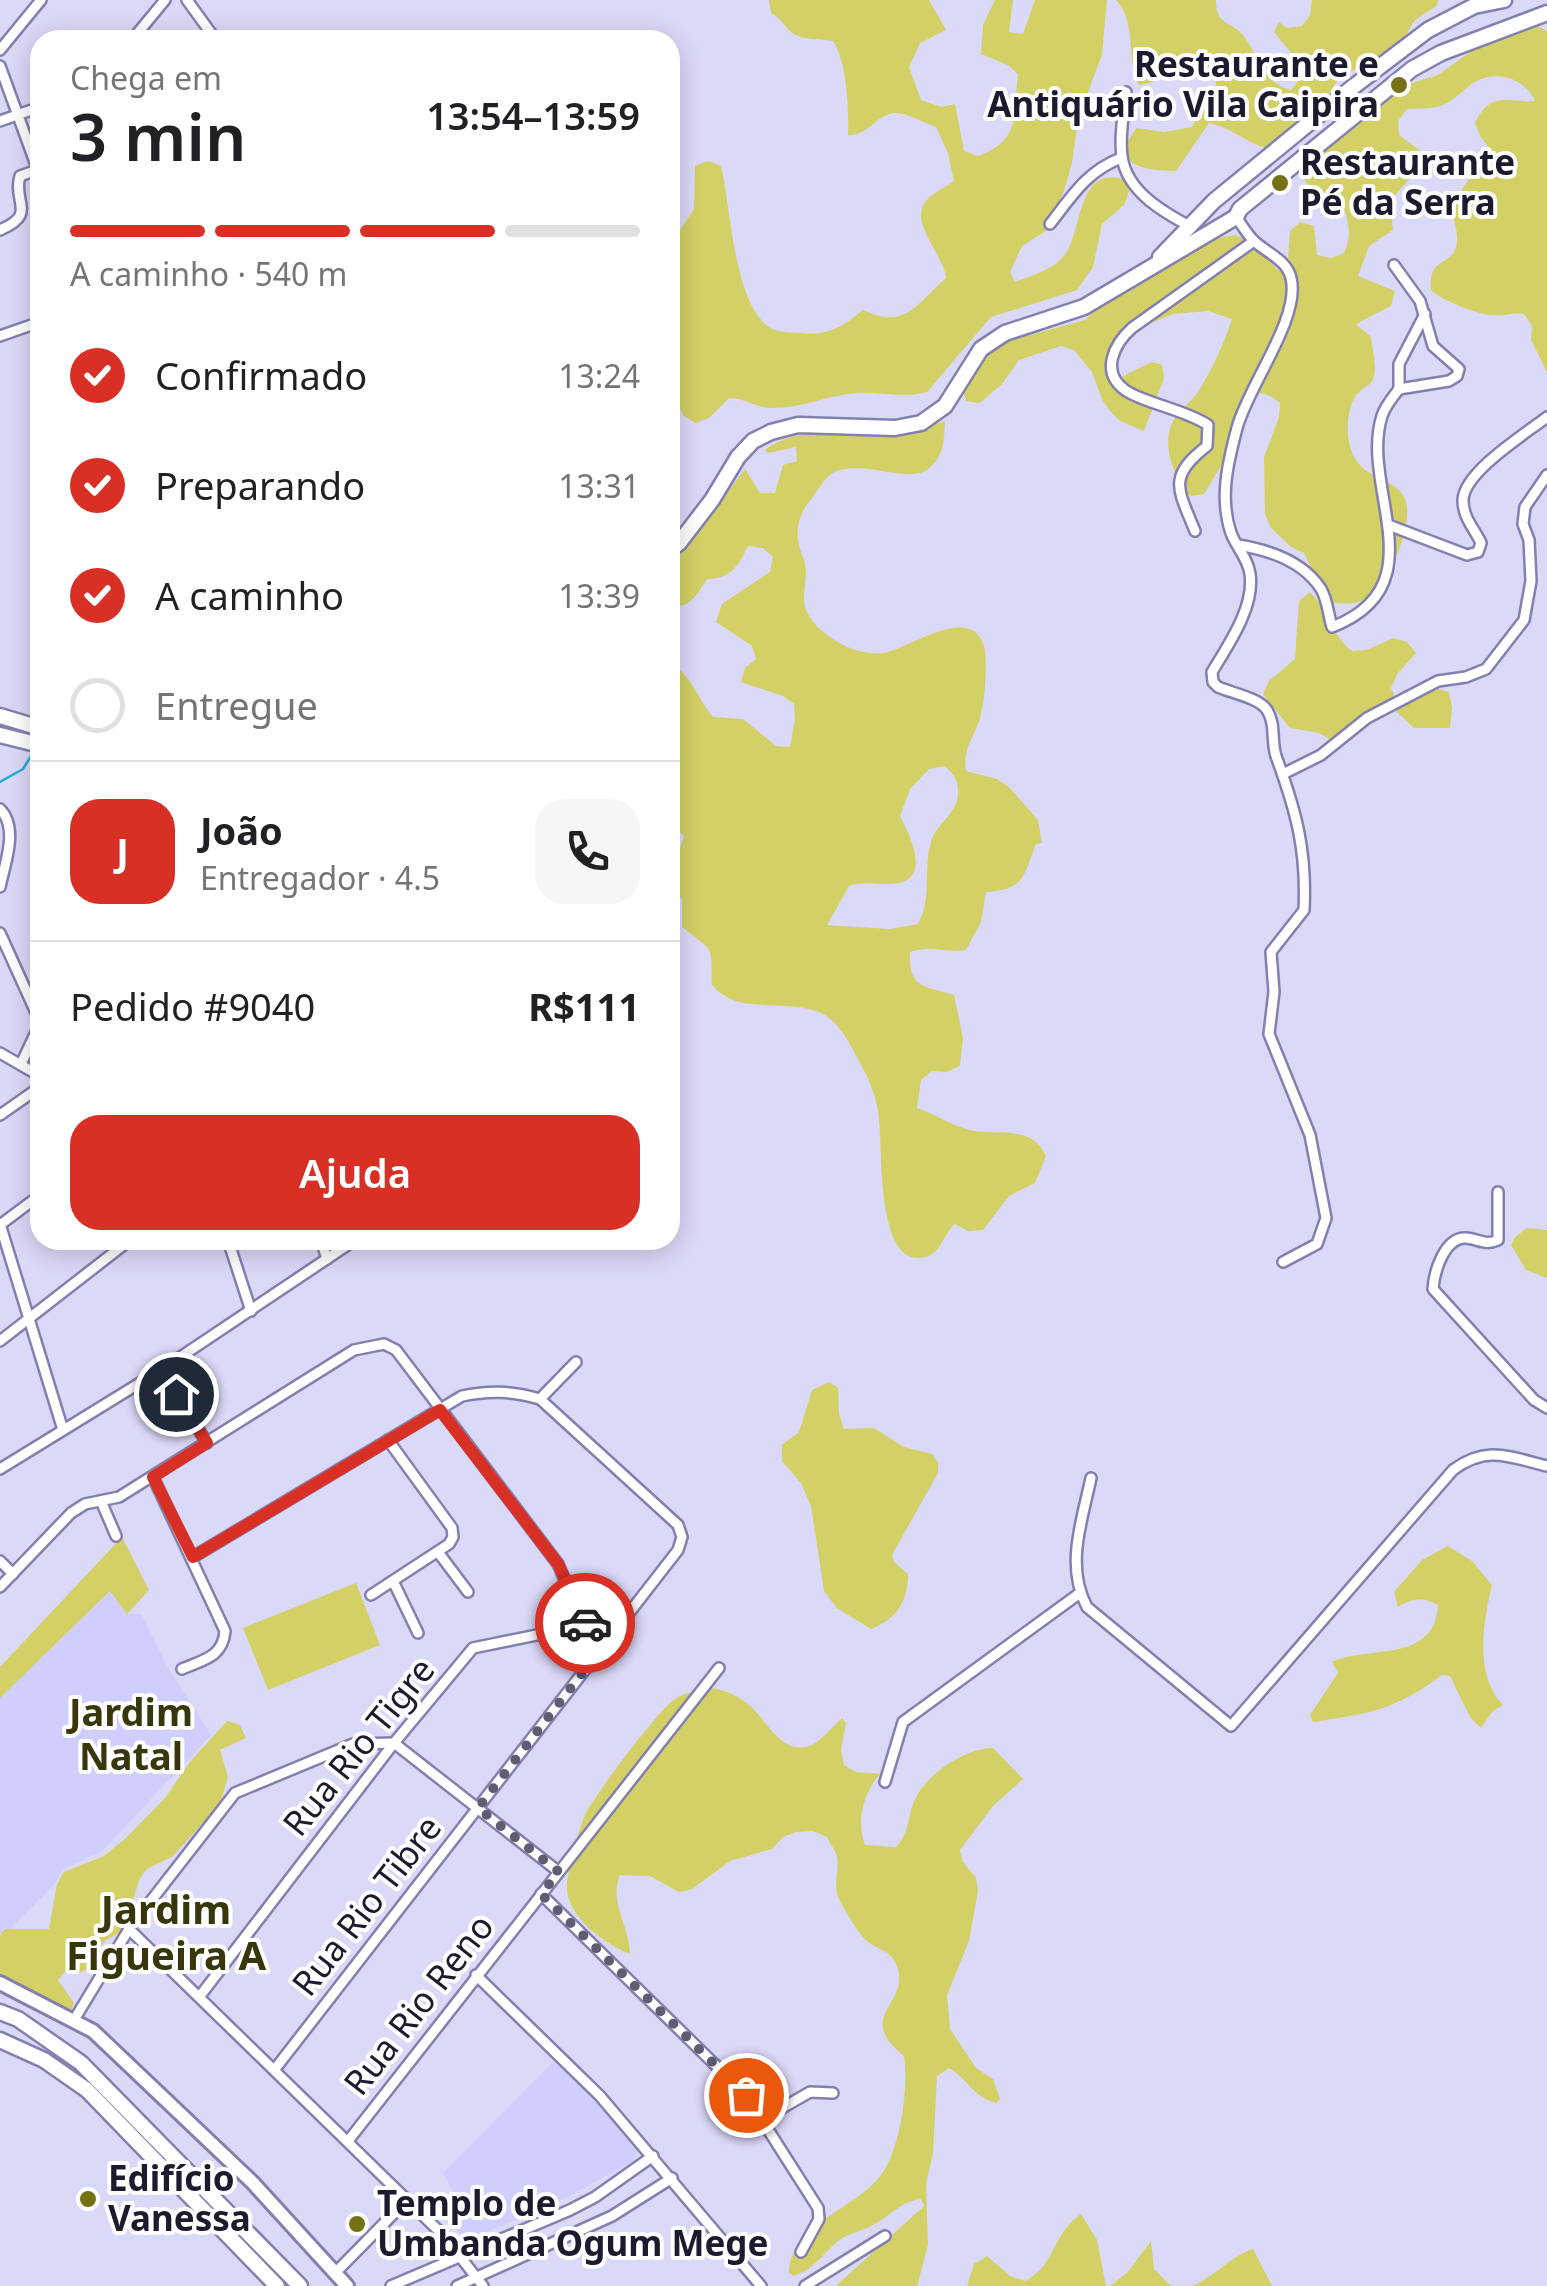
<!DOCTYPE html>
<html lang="pt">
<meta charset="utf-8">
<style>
:root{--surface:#fff;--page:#f6f6f6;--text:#202124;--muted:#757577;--line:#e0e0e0;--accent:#d93025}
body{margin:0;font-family:"Noto Sans",sans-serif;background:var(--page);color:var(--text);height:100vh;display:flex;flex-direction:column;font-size:38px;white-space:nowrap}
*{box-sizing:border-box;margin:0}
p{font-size:32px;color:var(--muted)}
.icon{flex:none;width:55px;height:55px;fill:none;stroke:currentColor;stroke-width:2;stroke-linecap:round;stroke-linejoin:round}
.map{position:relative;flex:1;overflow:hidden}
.drawer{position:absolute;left:30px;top:30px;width:650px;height:1220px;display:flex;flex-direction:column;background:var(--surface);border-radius:30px;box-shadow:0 5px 25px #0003}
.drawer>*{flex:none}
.pin{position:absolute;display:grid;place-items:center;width:85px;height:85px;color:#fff;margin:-42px;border:5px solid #fff;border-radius:50%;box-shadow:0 2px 10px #0007}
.courier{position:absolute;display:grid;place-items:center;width:100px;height:100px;margin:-50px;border:8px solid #d93025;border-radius:50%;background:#fff;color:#222;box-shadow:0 2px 12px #0007}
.overview em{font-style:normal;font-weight:600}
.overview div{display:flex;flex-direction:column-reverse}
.overview{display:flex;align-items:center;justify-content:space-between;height:170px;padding:0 40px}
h1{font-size:65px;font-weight:600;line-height:75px}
.bar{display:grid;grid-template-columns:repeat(4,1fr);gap:15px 10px;align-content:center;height:120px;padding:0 40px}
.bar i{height:12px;border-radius:8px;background:var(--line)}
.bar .current{background:var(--accent)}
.bar p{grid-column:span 4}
.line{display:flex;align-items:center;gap:25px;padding:0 40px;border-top:2px solid var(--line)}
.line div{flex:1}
.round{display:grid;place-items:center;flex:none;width:105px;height:105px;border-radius:30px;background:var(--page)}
ol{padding:0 40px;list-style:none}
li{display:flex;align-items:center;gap:30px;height:110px}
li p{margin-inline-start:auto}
li .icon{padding:10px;border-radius:50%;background:var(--accent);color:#fff;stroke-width:4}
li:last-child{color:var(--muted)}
li i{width:55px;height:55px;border:5px solid var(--line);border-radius:50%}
.primary-button{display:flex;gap:20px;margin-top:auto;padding:20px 40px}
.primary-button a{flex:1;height:115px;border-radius:30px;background:var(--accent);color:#fff;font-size:40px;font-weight:600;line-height:115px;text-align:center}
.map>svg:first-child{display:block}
.built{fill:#d0cefd}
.green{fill:#d3d066;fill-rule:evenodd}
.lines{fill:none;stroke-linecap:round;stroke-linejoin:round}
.stream{stroke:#2aaad7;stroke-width:2.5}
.street-casing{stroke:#8380af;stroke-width:14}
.secondary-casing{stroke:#8380af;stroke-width:18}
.primary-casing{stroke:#8380af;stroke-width:19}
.street{stroke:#fff;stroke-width:9}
.secondary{stroke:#fff;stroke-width:12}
.primary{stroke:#fff;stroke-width:14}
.done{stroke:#5f5d73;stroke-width:10;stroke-dasharray:0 18}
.route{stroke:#d93025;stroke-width:12}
.poi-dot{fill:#757215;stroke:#fefefe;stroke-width:4}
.labels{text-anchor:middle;stroke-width:8;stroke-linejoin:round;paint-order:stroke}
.poi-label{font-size:35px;font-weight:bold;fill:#1c1a2c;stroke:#fefefe;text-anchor:start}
.street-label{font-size:35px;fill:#1c1a2c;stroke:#fefefe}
.neighbourhood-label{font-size:38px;font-weight:bold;fill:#38370c;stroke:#fefefe}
.quarter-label{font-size:40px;font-weight:bold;fill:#38370c;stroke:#fefefe}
</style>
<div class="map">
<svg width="1547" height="2286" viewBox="0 0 1547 2286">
<rect width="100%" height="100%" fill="#dbd9f8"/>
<g class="built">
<polygon points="111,1591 127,1614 141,1614 165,1663 211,1735 102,1851 63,1869 54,1885 0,1938 0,1698"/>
<polygon points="554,2061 600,2101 630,2134 637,2151 634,2161 552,2205 465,2241 444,2212 459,2203 443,2173"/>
</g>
<g class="green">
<path d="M 769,0 L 929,0 L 946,30 L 920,43 L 909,67 L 921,100 L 942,107 L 955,104 L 964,151 L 978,156 C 1022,141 1013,113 1018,74 L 1008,65 L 981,54 L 983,25 L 995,0 L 1013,0 L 1009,32 L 1023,34 L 1035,0 L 1107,0 L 1102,54 L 1078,120 L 1072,163 L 1064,191 L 1046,231 L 1022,246 L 1010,272 L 1015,282 C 1029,277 1054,269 1064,256 C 1084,231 1075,166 1124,179 L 1130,189 L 1124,205 L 1102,224 L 1093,267 L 1077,290 L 991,317 L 927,392 C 903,399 882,391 857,393 C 828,395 803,408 773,408 C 755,408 746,398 729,398 L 709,418 L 696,423 L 684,416 L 670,391 L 670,245 L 694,209 L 695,166 L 708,161 L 721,166 C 731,206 733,303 770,328 C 779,333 790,332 800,333 C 829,336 842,327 863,310 C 906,330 915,305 946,278 C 944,255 908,222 926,201 C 933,193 946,187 954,181 L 948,153 L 936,127 C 924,123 906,112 894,113 C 876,115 868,136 848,135 C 849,110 847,62 833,41 C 819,38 801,41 790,31 C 783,24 780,18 771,13 Z"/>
<path d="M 1116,0 L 1216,0 C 1216,27 1231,20 1244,36 C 1260,59 1263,82 1291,90 L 1300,79 L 1301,65 L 1274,32 L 1279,22 L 1287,28 L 1302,26 L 1310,15 L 1312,0 L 1438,0 L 1437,5 C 1431,11 1417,17 1413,23 C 1401,40 1407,53 1381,64 C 1367,70 1348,66 1338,80 C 1326,96 1307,142 1289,148 C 1263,158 1234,127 1209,123 L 1176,171 C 1148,171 1105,166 1137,128 L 1165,132 L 1192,127 L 1198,114 L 1218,93 L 1215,79 L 1205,69 L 1162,71 L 1153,82 L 1139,85 C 1125,59 1138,24 1116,0 Z"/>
<path d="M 1533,24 L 1547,31 L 1547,372 L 1531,340 L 1532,326 L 1524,314 C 1512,312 1503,317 1492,315 C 1476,314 1441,300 1431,290 C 1426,244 1475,279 1450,207 L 1490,149 L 1480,136 L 1475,123 C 1491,90 1507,103 1535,101 C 1525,78 1495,69 1473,83 C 1464,89 1457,98 1447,103 C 1435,110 1420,108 1407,109 L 1398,121 L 1399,135 L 1422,152 L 1419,168 L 1390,201 L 1393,230 L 1369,246 L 1358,276 L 1395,291 L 1391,306 L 1356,324 L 1371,337 C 1372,349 1377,365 1374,376 C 1372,385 1365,386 1359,392 C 1348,402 1346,428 1349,442 C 1357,483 1396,475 1405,499 C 1415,524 1388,587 1364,600 C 1353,606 1339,603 1327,602 L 1304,553 L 1291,547 L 1271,528 L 1265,514 L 1264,457 L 1279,417 L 1280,403 C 1267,392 1256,390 1241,398 L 1229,453 L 1204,494 L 1190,496 C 1173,477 1158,439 1177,415 C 1183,407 1192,401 1198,392 C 1212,369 1224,344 1232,319 L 1208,311 L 1173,314 L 1139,328 L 1117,350 L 1112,372 L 1119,378 L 1152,362 L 1162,365 L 1164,378 L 1144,431 L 1120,421 L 1110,411 L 1102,399 L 1092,372 L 1074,350 L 1061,346 L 1019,360 L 1002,384 L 980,403 L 966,401 L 962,387 L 980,361 L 1002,343 L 1085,320 L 1105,301 L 1208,240 L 1235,235 L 1250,241 L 1279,271 L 1288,260 L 1290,231 L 1300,222 L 1314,226 L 1317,255 L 1331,258 L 1344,253 C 1353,235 1348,217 1340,198 C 1319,189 1309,193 1299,170 L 1306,156 L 1396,88 L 1438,75 L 1473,50 L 1481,39 Z"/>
<path d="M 945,421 C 944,440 944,457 928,469 C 908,485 859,457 831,474 C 824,479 818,490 812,498 C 795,519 794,535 804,560 C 810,577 799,596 807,612 C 812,623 823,633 833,639 C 848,649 866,655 883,653 C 908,650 970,602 984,646 C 988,658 985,701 981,714 C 976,736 962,747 966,771 L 997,779 L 1009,787 L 1038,820 L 1042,843 L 1036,844 C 1023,876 1025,890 986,892 L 981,922 L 966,950 C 946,953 930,945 910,952 C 908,989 925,986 954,995 L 963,1038 L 960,1066 L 946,1072 L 932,1071 L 921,1080 L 917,1108 C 935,1114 951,1125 969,1130 C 998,1136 1032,1124 1046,1156 L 1035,1183 L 1009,1196 L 983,1230 L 968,1231 L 955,1224 C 944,1233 941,1253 926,1257 C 873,1271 884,1141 878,1111 C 875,1093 868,1077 859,1061 C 851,1046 838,1020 821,1013 C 787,997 738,1017 712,985 C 711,943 715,953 682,927 L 682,899 L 670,887 L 670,859 L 680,849 L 684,836 L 670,823 L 670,661 C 695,680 695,695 713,717 L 743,719 L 776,746 L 790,747 L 795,719 L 794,704 L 783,696 L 741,682 L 745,668 L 756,659 L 752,646 L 716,622 L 722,604 L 770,572 L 773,557 L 763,548 L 748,546 C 738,567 731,578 707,579 C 698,593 689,611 670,605 L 670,557 L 701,527 L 745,469 L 760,493 L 775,493 L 783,465 L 797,461 L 796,447 L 768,453 L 765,450 C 799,423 864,434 906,431 C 919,429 932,425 945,421 ZM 944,766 C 954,774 958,779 958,792 C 958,813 939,821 932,839 C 922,867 933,898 918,924 L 890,929 L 827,925 L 849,886 C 864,880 874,885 889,884 C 934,884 911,837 900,816 L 910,789 L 929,769 Z"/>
<path d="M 1310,592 C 1329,610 1331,635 1352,651 L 1367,650 L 1393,638 L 1407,642 L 1416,653 L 1397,674 L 1391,688 L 1397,701 L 1411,702 L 1435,688 L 1449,692 L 1452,707 L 1450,728 L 1414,728 L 1394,709 C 1351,709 1356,726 1332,751 L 1331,740 L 1319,733 L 1290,728 L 1263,694 L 1269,681 L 1295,659 L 1299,601 Z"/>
<polygon points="1527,1228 1547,1230 1547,1278 1526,1270 1511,1245 1515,1237"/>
<path d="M 829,1382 L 838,1388 L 839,1414 L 844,1429 L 874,1428 L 904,1447 L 932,1454 L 938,1462 L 938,1473 L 892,1555 L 894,1562 L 908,1574 C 908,1601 897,1619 871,1629 L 837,1608 L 824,1591 L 811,1506 L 801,1483 L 782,1461 L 782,1445 L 799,1432 L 812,1390 Z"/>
<polygon points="122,1537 149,1590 127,1614 110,1591 0,1698 0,1667"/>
<path d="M 1448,1546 L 1472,1561 L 1492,1585 C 1483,1623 1474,1675 1503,1705 L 1492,1712 L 1481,1728 L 1470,1717 L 1450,1676 L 1442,1675 C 1393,1711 1371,1713 1313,1722 L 1310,1715 L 1338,1673 L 1332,1662 C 1368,1645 1435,1664 1438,1605 C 1422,1597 1413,1598 1398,1607 L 1394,1592 L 1422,1560 Z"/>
<polygon points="356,1583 380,1645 268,1690 243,1628"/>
<path d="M 712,1688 C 726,1691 737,1695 748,1704 C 766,1718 781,1758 812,1745 C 822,1740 833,1726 842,1718 L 846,1723 L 841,1750 L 844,1765 L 856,1772 L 880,1774 C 863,1793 856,1822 865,1845 L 896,1847 C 909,1833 907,1821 913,1804 C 924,1775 963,1749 993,1748 L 1023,1779 L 993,1806 L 960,1850 L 963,1862 L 976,1878 L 978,1891 L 969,1941 L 947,1995 L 950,2029 L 976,2068 L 993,2079 L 1000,2099 L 996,2103 C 972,2096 969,2080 949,2068 L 937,2076 L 933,2153 L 926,2184 L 928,2245 L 917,2286 L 836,2286 L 924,2206 L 921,2199 C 900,2202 891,2215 873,2225 C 862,2232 847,2233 837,2242 C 822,2255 814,2269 794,2276 L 789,2273 C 790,2224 855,2210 881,2175 C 900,2150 909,2088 904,2056 C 853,2015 911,2005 897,1966 C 892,1951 879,1950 868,1942 C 859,1935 847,1913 841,1903 C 831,1887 840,1873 837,1857 C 835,1848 830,1845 827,1837 L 813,1831 L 796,1832 L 783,1837 L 772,1849 L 730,1861 L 692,1889 L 679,1892 L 650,1876 L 620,1875 C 609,1904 629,1924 630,1954 C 605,1944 571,1920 567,1891 C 565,1878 579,1828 585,1815 C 594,1796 658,1710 675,1699 C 684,1692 701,1691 712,1688 Z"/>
<polygon points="227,1721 240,1725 246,1738 220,1750 228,1777 220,1804 173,1856 147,1869 139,1880 127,1921 119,1933 106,1940 97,1951 94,1965 81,1972 67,1969 58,1980 74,2003 69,2017 0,1981 0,1935 5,1929 49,1929 57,1884 64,1872 104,1856 126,1838 165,1798 189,1763"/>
<path d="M 1081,2214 L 1097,2240 L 1106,2286 L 967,2286 L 974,2264 L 987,2256 L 1010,2276 L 1025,2281 C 1056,2266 1052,2233 1081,2214 Z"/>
<polygon points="1151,2241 1154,2269 1171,2286 1110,2286 1127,2273"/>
<path d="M 1253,2249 L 1272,2286 L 1192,2286 C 1215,2277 1230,2256 1253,2249 Z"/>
</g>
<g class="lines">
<polyline class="stream" points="0,782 23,769 34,751"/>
<defs>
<g id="street">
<polyline points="187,0 216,40"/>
<polyline points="132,40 165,0"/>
<polyline points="0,50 41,0"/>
<polyline points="0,66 40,176"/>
<path d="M 1126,92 C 1124,112 1119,136 1122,156 C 1126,191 1163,212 1191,227"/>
<polyline points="0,121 40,107"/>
<path d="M 1236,217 C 1242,225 1247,234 1254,241 C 1267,253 1287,260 1291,278 C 1301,318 1248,386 1237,428 C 1228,462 1219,498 1231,533 C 1236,547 1248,558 1250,574 C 1255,607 1228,645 1212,672 L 1213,682 L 1218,687 C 1232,693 1259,698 1267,710 C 1276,724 1271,741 1276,756 C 1296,811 1307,850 1304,910 L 1271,952 L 1274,992 L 1269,1034 L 1310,1135 L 1326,1218 L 1317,1244 L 1283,1262"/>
<path d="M 1050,224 C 1072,196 1087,171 1121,158"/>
<path d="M 0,230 C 38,214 12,202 20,176 L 37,170"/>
<polyline points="0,336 40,322"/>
<polyline points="1399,389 1399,364 1425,314"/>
<path d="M 1391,526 L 1467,555 L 1478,552 L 1481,543 C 1474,528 1463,518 1463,500 C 1464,472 1525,434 1547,417"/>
<path d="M 1195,531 C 1178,489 1167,477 1207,446 L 1208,425 C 1184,409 1143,403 1125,390 C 1100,372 1114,344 1132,328 L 1254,241"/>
<path d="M 1238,545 C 1269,550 1303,561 1321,589 C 1328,601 1328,614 1332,627 C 1439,586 1359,487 1382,416 C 1385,406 1393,397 1399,389 L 1449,381 L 1457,376 L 1459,369 L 1433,346 L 1420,301 L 1394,265"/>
<polyline points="1285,773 1321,755 1367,718 1438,681 1466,677 1486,669 1524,620 1531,581 1529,540 1523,524 1525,507 1547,475"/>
<path d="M 0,809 C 19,828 5,863 0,887"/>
<polyline points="0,933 38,1017 38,1028 21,1064"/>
<polyline points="0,1053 40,1076"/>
<polyline points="0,1115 40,1087"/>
<polyline points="670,1192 672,1193"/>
<path d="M 1498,1192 L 1498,1240 C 1485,1246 1479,1239 1466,1238 C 1444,1237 1434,1273 1433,1289 L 1534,1400 L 1547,1408"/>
<polyline points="0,1224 63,1430"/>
<polyline points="0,1225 40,1195"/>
<polyline points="228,1240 251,1311"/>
<polyline points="321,1240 327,1259"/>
<polyline points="0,1341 130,1240"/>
<polyline points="161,1370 207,1443"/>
<polyline points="540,1399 576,1362"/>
<polyline points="0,1469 161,1370 355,1240"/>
<path d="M 153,1477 L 225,1631 C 223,1657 203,1660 182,1669"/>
<path d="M 1091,1478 C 1082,1521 1065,1566 1087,1607 L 1231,1726 L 1453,1470 C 1487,1445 1509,1457 1547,1466"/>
<polyline points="101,1501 116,1536"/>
<polyline points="438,1552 468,1592"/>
<path d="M 193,1557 L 462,1396 C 490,1390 512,1391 540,1399 L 678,1525 L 682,1537 L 678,1550 L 275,2069"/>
<polyline points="0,1561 13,1574"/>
<polyline points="393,1581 418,1633"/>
<polyline points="0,1587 71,1513 85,1504 119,1497 354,1350 384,1344 396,1350 558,1564 583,1622"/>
<polyline points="371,1595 449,1544 453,1537 452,1528 388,1440"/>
<polyline points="885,1782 903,1722 1080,1593"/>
<polyline points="541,1894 746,2095 818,2208 819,2219 801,2252"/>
<polyline points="129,1929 444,2236 483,2286"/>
<polyline points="476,1975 600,2096 761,2286"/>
<polyline points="200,1996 394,1743 473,1648 571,1628 583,1622 608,1640"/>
<polyline points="74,2020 129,1929 235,1793 353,1744 394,1743 559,1872"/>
<polyline points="763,2119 810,2092 833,2093"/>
<polyline points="348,2141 719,1668"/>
<polyline points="335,2273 407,2200"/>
<polyline points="391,2286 570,2210 595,2197 653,2156"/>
<polyline points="457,2286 612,2216 672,2178"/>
<polyline points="805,2286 885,2236"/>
</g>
<polyline id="secondary" points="0,1983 93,2031 253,2183 347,2286"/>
<g id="primary">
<polyline points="1160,257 1214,201 1353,87 1428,30 1474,6 1504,0"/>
<polyline points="670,550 679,543 712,500 738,457 753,441 771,432 798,425 895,428 921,423 945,406 981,349 1005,333 1084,307 1236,217 1240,209 1412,69 1441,53 1547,13"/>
<polyline points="0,716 40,728"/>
<polyline points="0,735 40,745"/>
<polyline points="0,2012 18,2019 81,2063 300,2286"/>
<polyline points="0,2040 44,2060 87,2090 277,2286"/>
</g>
</defs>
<use href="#street" class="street-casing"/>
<use href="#secondary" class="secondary-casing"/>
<use href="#primary" class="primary-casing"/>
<use href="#street" class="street"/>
<use href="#secondary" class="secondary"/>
<use href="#primary" class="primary"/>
</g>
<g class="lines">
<polyline class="done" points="585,1623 608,1640 478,1808 559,1872 541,1894 746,2095"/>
<polyline class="route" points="176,1394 207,1443 153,1477 193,1557 440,1410 558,1564 585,1623"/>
</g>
<g class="poi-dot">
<circle cx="1399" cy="85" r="10"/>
<circle cx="1280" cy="183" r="10"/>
<circle cx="88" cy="2199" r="10"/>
<circle cx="357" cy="2224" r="10"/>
</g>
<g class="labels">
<g class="poi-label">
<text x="1379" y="77" text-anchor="end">Restaurante e<tspan x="1379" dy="40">Antiquário Vila Caipira</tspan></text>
<text x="1300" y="175">Restaurante<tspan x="1300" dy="40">Pé da Serra</tspan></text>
<text x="108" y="2191">Edifício<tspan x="108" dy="40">Vanessa</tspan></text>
<text x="377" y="2216">Templo de<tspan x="377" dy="40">Umbanda Ogum Mege</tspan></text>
</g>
<g class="street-label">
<text transform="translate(359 1747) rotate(-51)" y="12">Rua Rio Tigre</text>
<text transform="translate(367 1906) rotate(-52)" y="12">Rua Rio Tibre</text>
<text transform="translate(419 2005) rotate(-52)" y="12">Rua Rio Reno</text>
</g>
<g class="neighbourhood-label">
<text x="131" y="1726">Jardim<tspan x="131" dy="44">Natal</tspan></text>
</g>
<g class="quarter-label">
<text x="166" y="1924">Jardim<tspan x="166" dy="46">Figueira A</tspan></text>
</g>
</g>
</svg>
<div class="pin" style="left:746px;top:2095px;background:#ea580c"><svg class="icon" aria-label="bag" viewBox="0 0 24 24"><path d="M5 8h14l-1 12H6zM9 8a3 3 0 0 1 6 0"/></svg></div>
<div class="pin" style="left:176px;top:1394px;background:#1f2937"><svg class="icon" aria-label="home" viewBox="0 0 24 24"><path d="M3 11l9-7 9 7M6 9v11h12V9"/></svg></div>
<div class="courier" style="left:585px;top:1623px"><svg class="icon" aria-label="car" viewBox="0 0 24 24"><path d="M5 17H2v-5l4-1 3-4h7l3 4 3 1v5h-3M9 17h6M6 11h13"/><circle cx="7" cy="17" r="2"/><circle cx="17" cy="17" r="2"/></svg></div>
<section class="drawer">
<div class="overview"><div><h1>3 min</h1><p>Chega em</p></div><em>13:54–13:59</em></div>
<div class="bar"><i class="current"></i><i class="current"></i><i class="current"></i><i></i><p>A caminho · 540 m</p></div>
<ol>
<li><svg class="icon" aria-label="check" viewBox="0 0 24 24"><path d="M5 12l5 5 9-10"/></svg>Confirmado<p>13:24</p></li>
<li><svg class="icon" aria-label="check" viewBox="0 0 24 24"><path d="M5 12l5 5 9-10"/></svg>Preparando<p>13:31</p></li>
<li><svg class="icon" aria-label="check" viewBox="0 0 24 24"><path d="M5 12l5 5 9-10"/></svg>A caminho<p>13:39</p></li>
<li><i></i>Entregue</li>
</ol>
<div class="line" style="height:180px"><b class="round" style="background:var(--accent);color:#fff">J</b><div><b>João</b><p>Entregador · 4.5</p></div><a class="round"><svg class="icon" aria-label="phone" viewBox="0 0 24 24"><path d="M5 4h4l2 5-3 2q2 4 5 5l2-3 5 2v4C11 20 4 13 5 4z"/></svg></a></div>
<div class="line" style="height:130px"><div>Pedido #9040</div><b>R$111</b></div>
<div class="primary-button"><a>Ajuda</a></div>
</section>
</div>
